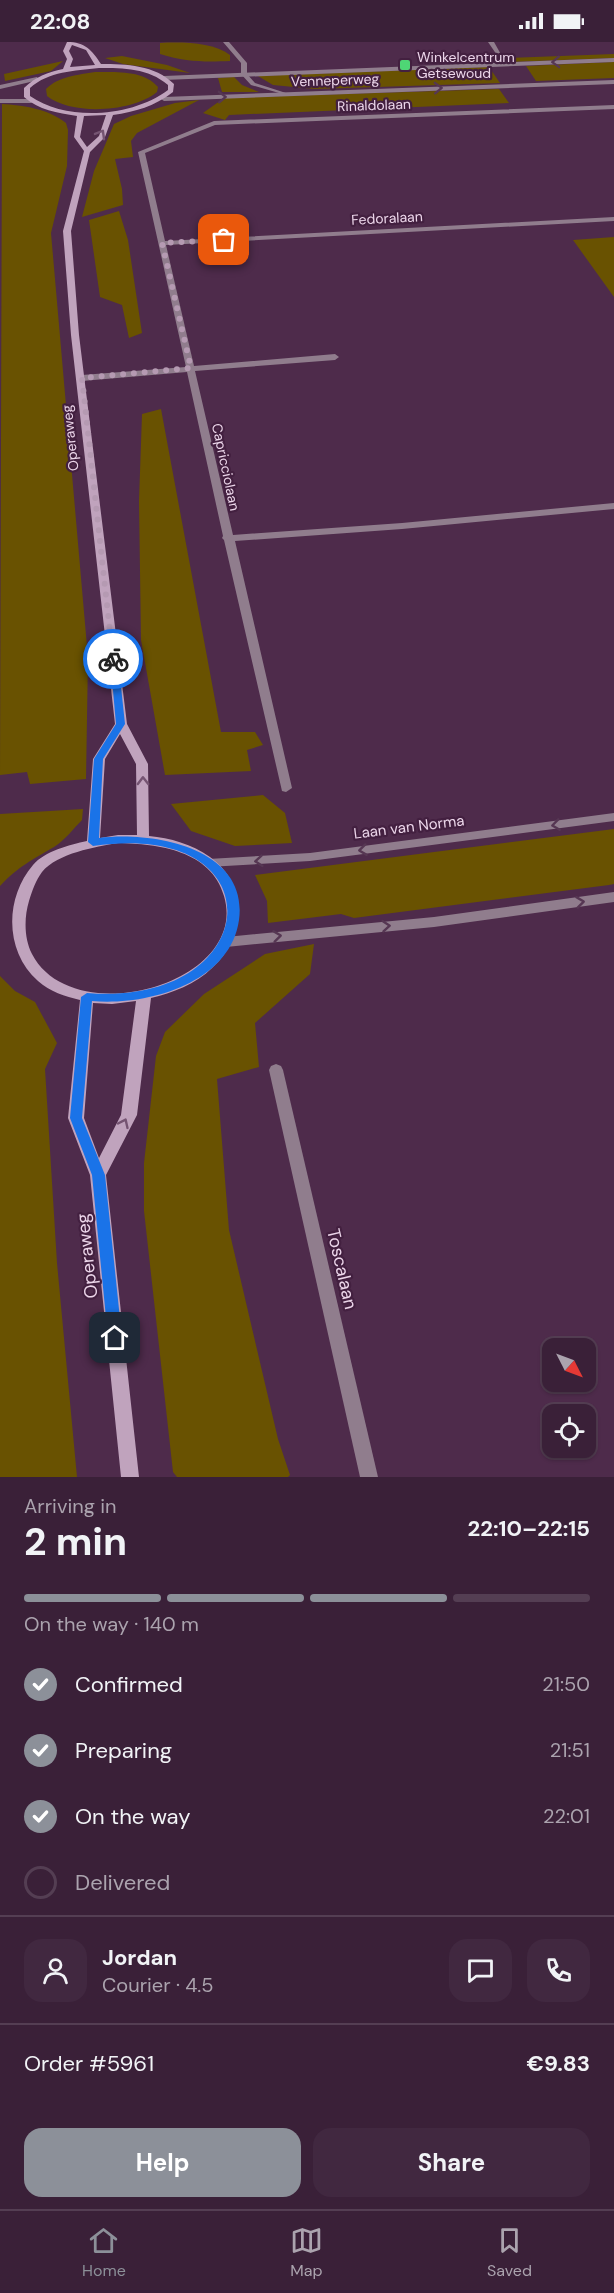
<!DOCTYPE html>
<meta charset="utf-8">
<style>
:root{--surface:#3a2038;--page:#412840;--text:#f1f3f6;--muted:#aba3ae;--line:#543e53;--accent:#8c9099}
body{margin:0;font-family:"DM Sans",sans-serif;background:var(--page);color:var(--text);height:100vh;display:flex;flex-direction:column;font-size:22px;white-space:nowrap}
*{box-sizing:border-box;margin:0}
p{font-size:20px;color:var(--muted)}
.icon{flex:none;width:33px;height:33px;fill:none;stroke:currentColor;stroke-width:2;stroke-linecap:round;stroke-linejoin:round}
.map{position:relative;height:1435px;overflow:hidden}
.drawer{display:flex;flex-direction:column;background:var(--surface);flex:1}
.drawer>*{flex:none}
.needle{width:39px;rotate:132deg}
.buttons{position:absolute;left:542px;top:1296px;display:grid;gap:12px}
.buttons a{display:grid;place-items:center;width:54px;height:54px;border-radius:12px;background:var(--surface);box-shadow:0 2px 4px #0004,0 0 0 2px var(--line);font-size:30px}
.pin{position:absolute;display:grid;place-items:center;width:51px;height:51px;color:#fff;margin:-26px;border-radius:12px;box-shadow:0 3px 9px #0006}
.courier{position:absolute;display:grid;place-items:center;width:60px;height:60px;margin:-30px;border:4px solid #1a73e8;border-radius:50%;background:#fff;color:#222;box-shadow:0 2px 8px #0007}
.summary em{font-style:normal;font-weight:700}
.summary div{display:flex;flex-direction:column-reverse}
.summary{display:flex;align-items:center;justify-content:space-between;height:102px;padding:0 24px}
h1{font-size:39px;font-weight:700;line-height:45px}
.bar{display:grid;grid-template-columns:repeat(4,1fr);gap:9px 6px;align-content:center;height:72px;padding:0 24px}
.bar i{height:8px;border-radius:4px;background:var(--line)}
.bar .current{background:var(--accent)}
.bar p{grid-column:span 4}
.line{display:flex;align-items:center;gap:15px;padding:0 24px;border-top:2px solid var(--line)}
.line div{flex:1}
.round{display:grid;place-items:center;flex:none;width:63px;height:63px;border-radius:18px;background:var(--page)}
ol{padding:0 24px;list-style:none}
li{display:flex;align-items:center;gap:18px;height:66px}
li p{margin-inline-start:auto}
li .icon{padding:6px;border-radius:50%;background:var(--accent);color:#fff;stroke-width:4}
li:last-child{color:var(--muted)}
li i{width:33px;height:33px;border:3px solid var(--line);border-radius:50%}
.cta{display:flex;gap:12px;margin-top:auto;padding:12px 24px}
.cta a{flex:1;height:69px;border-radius:18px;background:var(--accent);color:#fff;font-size:24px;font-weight:700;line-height:69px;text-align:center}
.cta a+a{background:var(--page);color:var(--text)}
.status{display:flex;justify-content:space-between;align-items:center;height:42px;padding:0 30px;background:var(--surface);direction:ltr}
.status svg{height:16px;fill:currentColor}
.tab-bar{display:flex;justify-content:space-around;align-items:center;height:84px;border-top:2px solid var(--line);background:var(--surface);font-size:16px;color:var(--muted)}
.tab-bar a{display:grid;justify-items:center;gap:3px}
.tab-bar .current{color:var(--accent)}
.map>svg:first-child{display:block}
.green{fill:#695201}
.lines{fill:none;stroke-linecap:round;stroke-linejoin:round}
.pedestrian{fill:#907d8d;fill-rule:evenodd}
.minor{fill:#907d8d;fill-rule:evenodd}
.tertiary{fill:#907d8d;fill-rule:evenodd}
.secondary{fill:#c0a3bd;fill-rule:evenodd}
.oneway{stroke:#563753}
.oneway2{stroke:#755472}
.route{fill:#1a73e8}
.done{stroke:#b59ab2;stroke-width:6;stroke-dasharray:0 10.8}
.poi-dot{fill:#4ed675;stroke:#432040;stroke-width:2}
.labels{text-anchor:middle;stroke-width:4.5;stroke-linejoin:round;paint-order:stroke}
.far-poi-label{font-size:14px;fill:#ecd6ea;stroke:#432040;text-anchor:start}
.far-street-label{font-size:14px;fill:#ecd6ea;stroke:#432040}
.street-label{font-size:15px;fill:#ecd6ea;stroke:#432040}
.near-street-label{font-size:18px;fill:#ecd6ea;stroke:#432040}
</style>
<div class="status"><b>22:08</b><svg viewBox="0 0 49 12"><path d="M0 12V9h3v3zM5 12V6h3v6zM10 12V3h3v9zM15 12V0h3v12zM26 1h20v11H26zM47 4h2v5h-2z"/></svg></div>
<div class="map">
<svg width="614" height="1435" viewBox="0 0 614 1435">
<rect width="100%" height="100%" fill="#4e2b4b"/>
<g class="green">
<path d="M 160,1 C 182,0 213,0 230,13 L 230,19 C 204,20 186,20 160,12 Z"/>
<polygon points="614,12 614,16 509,20 507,16"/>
<polygon points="122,14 167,23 190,31 123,22 105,16"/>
<polygon points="63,19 51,29 5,39 4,32"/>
<polygon points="614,20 614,36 536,39 526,24"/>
<polygon points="489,25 500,41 315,47 273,43 258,34"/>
<path d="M 95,30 C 116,30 144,28 158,45 L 157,50 C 133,70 72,74 47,54 L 46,47 C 59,34 78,33 95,30 Z"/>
<polygon points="234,35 242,43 259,50 222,50 218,36"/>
<polygon points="499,47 509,61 229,73 225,78 203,71 224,56"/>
<polygon points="199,58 137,91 131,99 133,115 115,117 122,147 123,163 82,175 94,129 114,82 131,74 175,61"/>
<path d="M 2,62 C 22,63 49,67 66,81 L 68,88 L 67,124 L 51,191 L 88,616 L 86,737 L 30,742 L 27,730 L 0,733 Z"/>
<polygon points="119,169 128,198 142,291 129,296 122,263 100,255 89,178"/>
<polygon points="614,195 614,255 573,198"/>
<polygon points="161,367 221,690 255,690 263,703 247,708 251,729 165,733 141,598 139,459 142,372"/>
<polygon points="263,753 285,771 292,801 235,804 191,789 171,762"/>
<path d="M 83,767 L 82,778 C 74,786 65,798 54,805 C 32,818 19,824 0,844 L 0,772 Z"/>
<polygon points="614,787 614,842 609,843 354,876 341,872 268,881 267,859 255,833"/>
<polygon points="314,902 310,932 255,981 259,1025 217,1037 229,1188 278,1397 290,1433 288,1435 177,1435 173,1430 144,1169 144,1121 156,1014 165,990 204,952 265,912"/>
<polygon points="0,934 15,949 35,960 57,1001 45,1027 57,1221 77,1435 0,1435"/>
</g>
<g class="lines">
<polygon class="pedestrian" points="488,0 494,0 503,16 499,16"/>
<g class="minor">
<polygon points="223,0 229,0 247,21 247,32 255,41 286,51 286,53 251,43 241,32 241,21"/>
<polygon points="614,63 614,67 215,83 145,111 165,199 614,175 614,179 166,203 194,324 335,312 339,315 335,318 195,329 233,493 402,481 614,461 614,467 402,487 235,499 292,746 286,750 282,749 224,498 222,496 223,494 187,330 82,339 78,336 82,333 186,325 138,110 214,79"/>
<polygon points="614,771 614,779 310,819 208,825 202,821 208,817 310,811"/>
<polygon points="614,850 614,860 434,885 226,905 221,903 219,900 221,897 226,895 434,875"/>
<polygon points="276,1022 281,1024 283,1028 378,1435 360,1435 269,1028 271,1024"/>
</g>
<g class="tertiary">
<polygon points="614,16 614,20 164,38 161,36 164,34"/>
<polygon points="37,35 39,38 0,47 0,43"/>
<polygon points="614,38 614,42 164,59 161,57 164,55"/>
<polygon points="0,57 31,57 34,59 31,61 0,61"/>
</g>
<path class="secondary" d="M 67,0 C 85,0 92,8 101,22 C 126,22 155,23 174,42 L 173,50 C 155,64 135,70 113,73 L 105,95 L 90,110 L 71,189 L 79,293 L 127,682 L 148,722 L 149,794 C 170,796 192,802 210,815 C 249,843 246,895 212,926 C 196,942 172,951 151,956 L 137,1073 L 106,1133 L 139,1435 L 121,1435 L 90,1133 L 68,1076 L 80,958 C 65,954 50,950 38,939 C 5,910 4,857 33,823 C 45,809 69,803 87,799 L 93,717 L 115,682 L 71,293 L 63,189 L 84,109 L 74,95 L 77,74 C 57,71 39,68 24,55 L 24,46 C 35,35 48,30 63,27 L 67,17 L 63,9 ZM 72,3 L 86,8 L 95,23 L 70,25 L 73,17 L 69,9 ZM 99,26 C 124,26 148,26 168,43 L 168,48 C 132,75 67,80 30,54 L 30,46 C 49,29 74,29 99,26 ZM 106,73 L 99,94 L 87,105 L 80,95 L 84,74 ZM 120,692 L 136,722 L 137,793 L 118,793 L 100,796 L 105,717 ZM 118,801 C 158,802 211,808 224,854 C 250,941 73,991 32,912 C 24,896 24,876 29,859 C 32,849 36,838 42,830 C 58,811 95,805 118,801 ZM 136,959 L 121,1073 L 99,1116 L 84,1076 L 93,961 L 112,962 Z"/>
</g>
<defs><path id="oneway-chevron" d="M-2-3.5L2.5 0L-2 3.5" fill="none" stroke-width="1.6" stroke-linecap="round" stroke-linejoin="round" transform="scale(1.5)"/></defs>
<g class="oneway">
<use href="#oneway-chevron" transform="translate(556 20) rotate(178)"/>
<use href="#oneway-chevron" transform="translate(438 46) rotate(-2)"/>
<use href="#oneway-chevron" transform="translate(222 55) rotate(-2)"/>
<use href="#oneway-chevron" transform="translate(556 783) rotate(172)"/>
<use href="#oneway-chevron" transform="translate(363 808) rotate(173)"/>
<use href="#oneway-chevron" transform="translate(259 819) rotate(175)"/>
<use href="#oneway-chevron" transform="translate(580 860) rotate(-7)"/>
<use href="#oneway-chevron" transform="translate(386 884) rotate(-5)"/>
<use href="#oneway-chevron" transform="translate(277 894) rotate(-7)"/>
</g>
<g class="oneway2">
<use href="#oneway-chevron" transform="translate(101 92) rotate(-60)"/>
<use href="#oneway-chevron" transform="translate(143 739) rotate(-91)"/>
<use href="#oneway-chevron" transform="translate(124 1081) rotate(-65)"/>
</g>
<path class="route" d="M 110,615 L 118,617 L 125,682 L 103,717 L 99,796 C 151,789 249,805 239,878 C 230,942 146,964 92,959 L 82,1076 L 105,1133 L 122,1296 L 120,1300 L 115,1302 L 110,1300 L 108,1296 L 92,1133 L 70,1076 L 81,955 L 87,951 C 265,966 281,776 93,804 L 88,800 L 94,717 L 116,682 Z"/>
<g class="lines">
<polyline class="done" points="113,617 82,336 191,326 162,201 224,198"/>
</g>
<rect class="poi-dot" x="399" y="17" width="12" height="12" rx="3"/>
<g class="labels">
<g class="far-poi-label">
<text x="417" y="20">Winkelcentrum<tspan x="417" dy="16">Getsewoud</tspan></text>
</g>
<g class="far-street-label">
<text transform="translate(335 38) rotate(-2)" y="5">Venneperweg</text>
<text transform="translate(374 63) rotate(-2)" y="5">Rinaldolaan</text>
<text transform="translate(387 176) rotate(-3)" y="5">Fedoralaan</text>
<text transform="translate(70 396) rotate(-96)" y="5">Operaweg</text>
<text transform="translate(226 425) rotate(78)" y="5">Capricciolaan</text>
</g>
<g class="street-label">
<text transform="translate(409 785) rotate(-7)" y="5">Laan van Norma</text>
</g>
<g class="near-street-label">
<text transform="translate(87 1214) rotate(-96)" y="6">Operaweg</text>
<text transform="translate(342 1227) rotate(77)" y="6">Toscalaan</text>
</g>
</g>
</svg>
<div class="buttons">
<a><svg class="needle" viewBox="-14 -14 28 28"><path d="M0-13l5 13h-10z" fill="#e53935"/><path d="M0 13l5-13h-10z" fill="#aba3ae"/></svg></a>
<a><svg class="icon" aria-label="locate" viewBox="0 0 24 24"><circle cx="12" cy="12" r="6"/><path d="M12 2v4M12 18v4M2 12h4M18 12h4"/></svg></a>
</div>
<div class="pin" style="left:224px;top:198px;background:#ea580c"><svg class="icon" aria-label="bag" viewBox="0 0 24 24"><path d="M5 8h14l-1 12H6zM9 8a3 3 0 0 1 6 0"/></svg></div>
<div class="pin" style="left:115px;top:1296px;background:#1f2937"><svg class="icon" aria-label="home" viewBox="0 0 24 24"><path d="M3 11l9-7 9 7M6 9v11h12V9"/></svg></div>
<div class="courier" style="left:113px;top:617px"><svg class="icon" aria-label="bike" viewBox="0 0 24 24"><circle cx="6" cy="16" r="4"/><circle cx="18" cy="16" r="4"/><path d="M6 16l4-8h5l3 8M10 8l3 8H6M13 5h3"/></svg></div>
</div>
<section class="drawer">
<div class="summary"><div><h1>2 min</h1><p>Arriving in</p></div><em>22:10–22:15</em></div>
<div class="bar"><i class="current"></i><i class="current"></i><i class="current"></i><i></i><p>On the way · 140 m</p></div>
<ol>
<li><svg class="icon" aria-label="check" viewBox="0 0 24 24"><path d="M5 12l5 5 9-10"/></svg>Confirmed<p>21:50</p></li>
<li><svg class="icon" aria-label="check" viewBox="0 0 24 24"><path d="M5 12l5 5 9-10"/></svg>Preparing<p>21:51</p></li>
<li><svg class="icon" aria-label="check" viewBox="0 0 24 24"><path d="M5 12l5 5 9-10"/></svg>On the way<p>22:01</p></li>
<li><i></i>Delivered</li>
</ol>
<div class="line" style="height:108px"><a class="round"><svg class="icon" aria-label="person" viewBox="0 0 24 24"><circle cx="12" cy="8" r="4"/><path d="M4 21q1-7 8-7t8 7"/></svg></a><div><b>Jordan</b><p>Courier · 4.5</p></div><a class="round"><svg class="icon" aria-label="chat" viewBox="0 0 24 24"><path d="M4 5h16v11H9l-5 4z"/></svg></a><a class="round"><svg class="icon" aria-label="phone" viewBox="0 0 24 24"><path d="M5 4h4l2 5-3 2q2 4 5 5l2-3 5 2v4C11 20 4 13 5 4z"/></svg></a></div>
<div class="line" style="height:78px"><div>Order #5961</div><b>€9.83</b></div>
<div class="cta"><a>Help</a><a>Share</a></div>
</section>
<nav class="tab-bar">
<a class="current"><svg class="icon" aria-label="home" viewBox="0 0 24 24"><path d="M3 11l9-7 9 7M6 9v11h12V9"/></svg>Home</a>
<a><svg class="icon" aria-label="map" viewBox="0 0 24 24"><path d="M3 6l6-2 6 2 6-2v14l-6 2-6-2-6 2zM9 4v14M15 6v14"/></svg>Map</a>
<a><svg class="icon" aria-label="saved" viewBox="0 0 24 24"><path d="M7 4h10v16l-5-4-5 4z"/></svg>Saved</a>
</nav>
